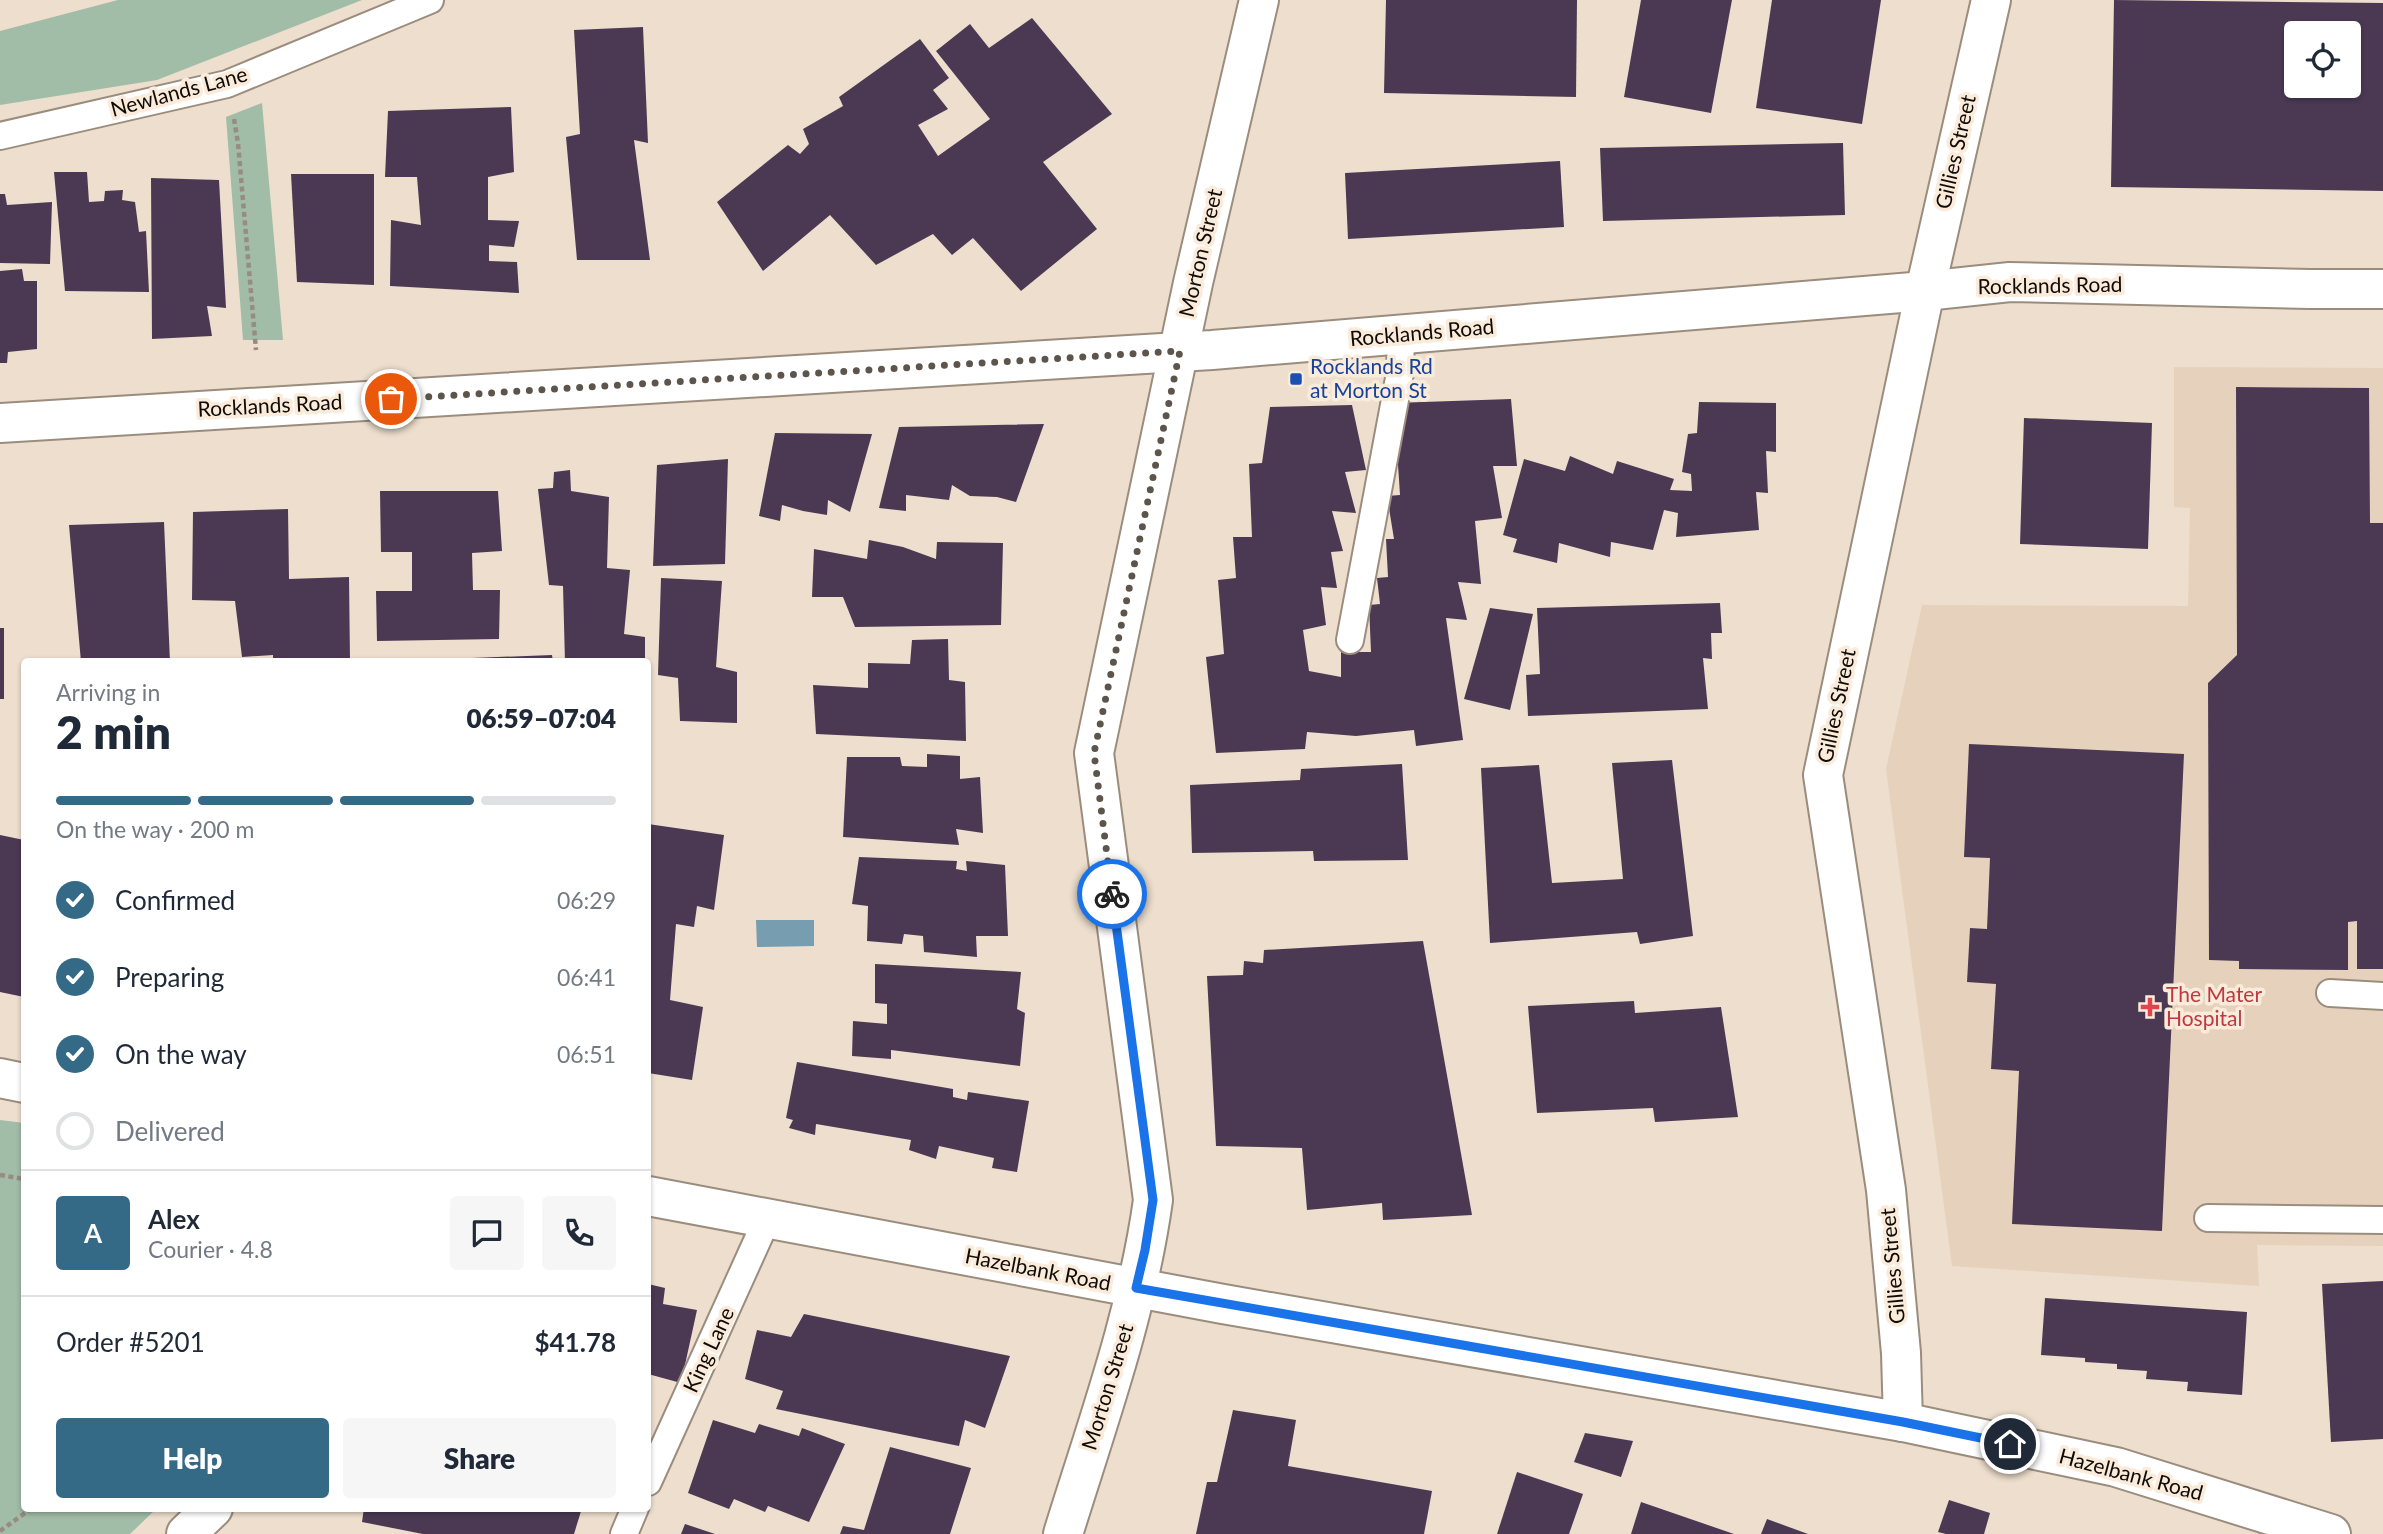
<!DOCTYPE html>
<meta charset="utf-8">
<style>
:root{--surface:#fff;--page:#f6f6f7;--text:#1f2937;--muted:#747a83;--line:#e0e1e3;--accent:#346a86}
body{margin:0;font-family:Lato,sans-serif;background:var(--page);color:var(--text);height:100vh;display:flex;flex-direction:column;font-size:26px;white-space:nowrap}
*{box-sizing:border-box;margin:0}
p{font-size:23px;color:var(--muted)}
.icon{flex:none;width:38px;height:38px;fill:none;stroke:currentColor;stroke-width:2;stroke-linecap:round;stroke-linejoin:round}
.map{position:relative;flex:1;overflow:hidden}
.side{position:absolute;left:21px;top:658px;width:630px;height:854px;display:flex;flex-direction:column;background:var(--surface);border-radius:7px;box-shadow:0 2px 5px #0004}
.side>*{flex:none}
.fabs{position:absolute;left:2284px;top:21px;display:grid;gap:14px}
.fabs a{display:grid;place-items:center;width:77px;height:77px;border-radius:7px;background:var(--surface);box-shadow:0 2px 5px #0004;font-size:35px}
.pin{position:absolute;display:grid;place-items:center;width:60px;height:60px;color:#fff;margin:-30px;border:4px solid #fff;border-radius:50%;box-shadow:0 2px 7px #0007}
.courier{position:absolute;display:grid;place-items:center;width:70px;height:70px;margin:-35px;border:5px solid #1a73e8;border-radius:50%;background:#fff;color:#222;box-shadow:0 2px 9px #0007}
.overview em{font-style:normal;font-weight:800}
.overview div{display:flex;flex-direction:column-reverse}
.overview{display:flex;align-items:center;justify-content:space-between;height:119px;padding:0 35px}
h1{font-size:46px;font-weight:800;line-height:52px}
.bar{display:grid;grid-template-columns:repeat(4,1fr);gap:10px 7px;align-content:center;height:84px;padding:0 35px}
.bar i{height:9px;border-radius:5px;background:var(--line)}
.bar .selected{background:var(--accent)}
.bar p{grid-column:span 4}
.line{display:flex;align-items:center;gap:18px;padding:0 35px;border-top:2px solid var(--line)}
.line div{flex:1}
.round{display:grid;place-items:center;flex:none;width:74px;height:74px;border-radius:7px;background:var(--page)}
ol{padding:0 35px;list-style:none}
li{display:flex;align-items:center;gap:21px;height:77px}
li p{margin-inline-start:auto}
li .icon{padding:7px;border-radius:50%;background:var(--accent);color:#fff;stroke-width:4}
li:last-child{color:var(--muted)}
li i{width:38px;height:38px;border:4px solid var(--line);border-radius:50%}
.cta{display:flex;gap:14px;margin-top:auto;padding:14px 35px}
.cta a{flex:1;height:80px;border-radius:7px;background:var(--accent);color:#fff;font-size:28px;font-weight:800;line-height:80px;text-align:center}
.cta a+a{background:var(--page);color:var(--text)}
.map>svg:first-child{display:block}
.built{fill:#e6d2bc}
.green{fill:#a1bda8}
.water{fill:#779db1}
.building{fill:#4b3954;fill-rule:evenodd}
.lines{fill:none;stroke-linecap:round;stroke-linejoin:round}
.lane-casing{stroke:#9b8d7e;stroke-width:30}
.street-casing{stroke:#9b8d7e;stroke-width:42}
.path{stroke:#978c80;stroke-width:4.5;stroke-dasharray:5 3.5;stroke-linecap:butt}
.lane{stroke:#fff;stroke-width:26}
.street{stroke:#fff;stroke-width:38}
.done{stroke:#5d554c;stroke-width:7;stroke-dasharray:0 12.6}
.route{stroke:#1a73e8;stroke-width:9}
.transit-dot{fill:#1a4fb4;stroke:#faebda;stroke-width:2.5}
.health-dot{fill:#e0444e;stroke:#faebda;stroke-width:2.5}
.labels{text-anchor:middle;stroke-width:7;stroke-linejoin:round;paint-order:stroke}
.street-label{font-size:21px;fill:#100b06;stroke:#faebda}
.transit-label{font-size:21px;fill:#164399;stroke:#faebda;text-anchor:start}
.health-label{font-size:21px;fill:#be3a42;stroke:#faebda;text-anchor:start}
</style>
<div class="map">
<svg width="2383" height="1534" viewBox="0 0 2383 1534">
<rect width="100%" height="100%" fill="#eddecd"/>
<polygon class="built" points="2174,367 2383,368 2383,1246 2257,1245 2259,1286 1952,1266 1886,769 1922,605 2188,606 2190,508 2174,507"/>
<g class="green">
<polygon points="118,0 362,0 157,80 0,105 0,31"/>
<polygon points="262,103 283,340 243,340 226,117"/>
<polygon points="0,1120 24,1123 24,1508 156,1509 130,1534 0,1534"/>
</g>
<polygon class="water" points="756,920 814,920 814,946 757,947"/>
<g class="building">
<polygon points="1386,0 1577,0 1576,97 1384,93"/>
<polygon points="1641,0 1732,0 1711,113 1624,97"/>
<polygon points="1772,0 1881,0 1862,124 1756,108"/>
<path d="M 2114,0 L 2383,3 L 2383,191 L 2111,187 ZM 2296,33 L 2348,33 L 2348,86 L 2296,86 Z"/>
<polygon points="1032,18 1112,114 1043,162 1097,229 1021,291 973,238 952,255 933,234 876,265 830,215 763,271 717,202 788,145 800,154 809,144 803,129 843,106 839,97 920,39 949,78 933,90 948,109 918,125 938,156 990,119 936,51 970,24 989,48"/>
<polygon points="643,27 648,143 634,140 650,260 577,260 566,137 580,134 574,30"/>
<polygon points="511,107 514,172 488,177 488,220 519,221 514,247 489,245 489,261 517,262 519,293 390,286 391,220 421,225 417,177 385,177 388,111"/>
<polygon points="1843,143 1845,215 1603,221 1600,148"/>
<polygon points="1560,161 1564,227 1348,239 1345,173"/>
<polygon points="54,172 87,172 89,202 104,201 105,191 123,190 122,200 135,202 139,232 146,231 149,292 65,291"/>
<polygon points="291,174 374,174 374,285 297,282"/>
<polygon points="151,178 219,180 226,308 207,306 212,336 152,339"/>
<polygon points="0,194 5,194 7,205 52,202 50,264 0,263"/>
<polygon points="22,269 24,281 37,281 37,349 8,352 7,363 0,363 0,271"/>
<polygon points="2236,387 2369,388 2370,523 2383,523 2383,969 2357,969 2357,921 2348,922 2348,970 2239,969 2239,961 2209,960 2208,683 2237,655"/>
<polygon points="1511,399 1517,466 1493,466 1502,518 1475,521 1481,584 1458,582 1467,620 1446,618 1463,740 1416,746 1414,730 1356,736 1307,732 1305,749 1216,753 1206,657 1224,654 1218,580 1236,578 1233,537 1252,537 1249,464 1262,463 1270,407 1352,405 1366,470 1345,472 1356,513 1332,511 1343,551 1331,552 1337,588 1321,587 1326,625 1303,630 1309,671 1341,677 1341,652 1371,652 1369,605 1380,604 1377,578 1388,577 1386,539 1394,539 1387,496 1400,495 1394,403"/>
<polygon points="1699,402 1776,403 1776,452 1766,451 1768,493 1756,492 1759,530 1676,537 1678,513 1664,510 1653,550 1611,542 1610,557 1559,543 1557,563 1513,552 1517,539 1503,535 1524,459 1565,471 1570,456 1613,474 1617,461 1674,479 1670,490 1692,491 1691,474 1682,472 1688,434 1697,433"/>
<polygon points="2024,418 2152,423 2148,549 2020,544"/>
<polygon points="1044,424 1016,502 997,497 970,496 952,485 949,500 906,495 906,511 879,508 899,427"/>
<polygon points="775,433 872,434 850,512 828,500 827,515 803,511 782,505 780,521 759,516"/>
<polygon points="728,459 725,564 653,566 657,465"/>
<polygon points="570,470 571,491 609,497 607,568 630,570 624,634 645,637 645,662 565,662 563,586 549,585 538,489 553,488 554,472"/>
<polygon points="380,491 498,491 502,551 472,553 473,590 500,590 499,639 377,641 376,591 412,591 412,552 381,552"/>
<polygon points="288,509 289,579 349,577 350,662 273,662 273,655 242,657 235,601 192,600 193,512"/>
<polygon points="164,522 170,662 81,662 69,525"/>
<polygon points="869,540 903,547 936,559 937,542 1003,543 1001,625 855,627 843,597 812,597 814,549 867,559"/>
<polygon points="661,578 722,581 716,667 737,672 737,723 680,721 678,678 658,675"/>
<polygon points="1720,603 1722,633 1711,633 1712,659 1703,658 1708,709 1528,716 1526,675 1540,674 1537,608"/>
<polygon points="1490,608 1533,614 1510,710 1464,699"/>
<rect x="0" y="628" width="4" height="71"/>
<polygon points="948,639 949,680 965,682 966,741 816,734 813,685 868,688 868,663 910,664 912,640"/>
<polygon points="552,655 553,662 472,662 472,658"/>
<polygon points="1969,744 2184,754 2162,1231 2012,1224 2019,1071 1991,1069 1996,984 1967,982 1970,928 1987,929 1990,858 1964,857"/>
<polygon points="927,754 960,756 960,779 980,777 983,833 956,829 959,845 843,837 847,757 900,757 902,766 927,767"/>
<polygon points="1672,760 1693,936 1640,944 1637,932 1490,943 1481,768 1539,765 1552,883 1623,879 1612,763"/>
<polygon points="1402,764 1408,860 1314,861 1313,851 1192,853 1190,785 1300,780 1301,769"/>
<polygon points="648,824 724,835 714,910 697,906 694,927 676,924 670,1000 703,1007 692,1080 648,1073"/>
<polygon points="0,835 24,840 24,997 0,992"/>
<polygon points="859,857 957,861 956,869 967,871 966,861 1005,865 1008,936 976,936 977,957 924,952 923,936 904,934 902,944 867,941 868,906 852,904"/>
<polygon points="1423,941 1472,1215 1383,1220 1382,1203 1307,1210 1302,1148 1216,1146 1207,976 1243,975 1244,961 1263,963 1264,950"/>
<polygon points="875,964 1021,972 1017,1009 1025,1013 1020,1066 891,1050 891,1059 852,1056 853,1021 887,1024 887,1004 875,1003"/>
<polygon points="1634,1001 1635,1013 1721,1007 1738,1117 1655,1122 1653,1108 1537,1113 1528,1006"/>
<polygon points="797,1062 953,1089 953,1097 967,1100 968,1092 1029,1101 1017,1172 992,1168 994,1158 939,1146 936,1159 909,1150 911,1140 816,1124 815,1135 789,1128 793,1120 786,1118"/>
<polygon points="2383,1281 2383,1439 2331,1442 2322,1284"/>
<polygon points="648,1284 665,1288 663,1304 697,1310 681,1383 648,1374"/>
<polygon points="2045,1298 2247,1312 2242,1395 2187,1391 2188,1382 2146,1379 2147,1371 2117,1369 2117,1364 2085,1362 2085,1358 2041,1355"/>
<polygon points="804,1314 1010,1356 985,1428 965,1420 959,1446 776,1409 783,1391 745,1379 757,1330 791,1337"/>
<polygon points="1233,1410 1296,1420 1288,1466 1432,1491 1424,1534 1196,1534 1207,1482 1217,1482"/>
<polygon points="713,1420 755,1433 759,1424 799,1436 802,1428 845,1444 809,1522 768,1506 765,1512 734,1499 729,1509 688,1493"/>
<polygon points="1585,1433 1633,1441 1621,1477 1574,1462"/>
<polygon points="890,1447 971,1468 950,1534 840,1534 843,1526 864,1530"/>
<polygon points="1517,1472 1583,1494 1569,1534 1497,1534"/>
<polygon points="1949,1500 1990,1513 1984,1534 1946,1534 1938,1532"/>
<polygon points="1641,1502 1734,1534 1631,1534"/>
<polygon points="364,1508 582,1508 574,1534 423,1534 362,1522"/>
<polygon points="1767,1519 1808,1534 1761,1534"/>
<polygon points="685,1524 715,1534 681,1534"/>
</g>
<g class="lines">
<defs>
<g id="lane">
<polyline points="0,136 227,84 430,0"/>
<polyline points="1350,640 1400,373 1401,335"/>
<polyline points="2330,993 2383,996"/>
<polyline points="2208,1218 2383,1220"/>
<polyline points="648,1482 768,1217"/>
<polyline points="624,1534 635,1508"/>
</g>
<g id="street">
<polyline points="0,423 1212,350 1925,291 2010,282 2310,289 2383,289"/>
<polyline points="0,1078 24,1083"/>
<polyline points="648,1196 1223,1304 1903,1422 2116,1467 2331,1534"/>
<polyline points="1903,1422 1901,1353 1886,1190 1823,775 1925,291 1991,0"/>
<polyline points="186,1534 213,1508"/>
<path d="M 1063,1534 C 1097,1424 1137,1315 1153,1200 L 1094,753 L 1193,283 L 1259,0"/>
</g>
</defs>
<use href="#lane" class="lane-casing"/>
<use href="#street" class="street-casing"/>
<g class="path">
<polyline points="234,119 238,143 256,350"/>
<polyline points="0,1175 24,1179"/>
<polyline points="0,1531 32,1508"/>
</g>
<use href="#lane" class="lane"/>
<use href="#street" class="street"/>
</g>
<g class="lines">
<polyline class="done" points="391,399 1180,351 1094,753 1112,894"/>
<polyline class="route" points="1112,894 1153,1200 1145,1250 1136,1288 1903,1422 2010,1444"/>
</g>
<rect class="transit-dot" x="1289" y="372" width="14" height="14" rx="3.5"/>
<path class="health-dot" d="M2146.5 996.5h7v7h7v7h-7v7h-7v-7h-7v-7h7z"/>
<g class="labels">
<g class="street-label">
<text transform="translate(179 92) rotate(-15)" y="7">Newlands Lane</text>
<text transform="translate(1956 152) rotate(-77)" y="7">Gillies Street</text>
<text transform="translate(1201 253) rotate(-77)" y="7">Morton Street</text>
<text transform="translate(2050 286) rotate(-1)" y="7">Rocklands Road</text>
<text transform="translate(1422 333) rotate(-5)" y="7">Rocklands Road</text>
<text transform="translate(270 406) rotate(-3)" y="7">Rocklands Road</text>
<text transform="translate(1837 706) rotate(-78)" y="7">Gillies Street</text>
<text transform="translate(1893 1266) rotate(-95)" y="7">Gillies Street</text>
<text transform="translate(1038 1270) rotate(11)" y="7">Hazelbank Road</text>
<text transform="translate(709 1350) rotate(-65)" y="7">King Lane</text>
<text transform="translate(1108 1387) rotate(-73)" y="7">Morton Street</text>
<text transform="translate(2131 1475) rotate(15)" y="7">Hazelbank Road</text>
</g>
<g class="transit-label">
<text x="1310" y="374">Rocklands Rd<tspan x="1310" dy="24">at Morton St</tspan></text>
</g>
<g class="health-label">
<text x="2166" y="1002">The Mater<tspan x="2166" dy="24">Hospital</tspan></text>
</g>
</g>
</svg>
<div class="fabs">
<a><svg class="icon" aria-label="locate" viewBox="0 0 24 24"><circle cx="12" cy="12" r="6"/><path d="M12 2v4M12 18v4M2 12h4M18 12h4"/></svg></a>
</div>
<div class="pin" style="left:391px;top:399px;background:#ea580c"><svg class="icon" aria-label="bag" viewBox="0 0 24 24"><path d="M5 8h14l-1 12H6zM9 8a3 3 0 0 1 6 0"/></svg></div>
<div class="pin" style="left:2010px;top:1444px;background:#1f2937"><svg class="icon" aria-label="home" viewBox="0 0 24 24"><path d="M3 11l9-7 9 7M6 9v11h12V9"/></svg></div>
<div class="courier" style="left:1112px;top:894px"><svg class="icon" aria-label="bike" viewBox="0 0 24 24"><circle cx="6" cy="16" r="4"/><circle cx="18" cy="16" r="4"/><path d="M6 16l4-8h5l3 8M10 8l3 8H6M13 5h3"/></svg></div>
<section class="side">
<div class="overview"><div><h1>2 min</h1><p>Arriving in</p></div><em>06:59–07:04</em></div>
<div class="bar"><i class="selected"></i><i class="selected"></i><i class="selected"></i><i></i><p>On the way · 200 m</p></div>
<ol>
<li><svg class="icon" aria-label="check" viewBox="0 0 24 24"><path d="M5 12l5 5 9-10"/></svg>Confirmed<p>06:29</p></li>
<li><svg class="icon" aria-label="check" viewBox="0 0 24 24"><path d="M5 12l5 5 9-10"/></svg>Preparing<p>06:41</p></li>
<li><svg class="icon" aria-label="check" viewBox="0 0 24 24"><path d="M5 12l5 5 9-10"/></svg>On the way<p>06:51</p></li>
<li><i></i>Delivered</li>
</ol>
<div class="line" style="height:126px"><b class="round" style="background:var(--accent);color:#fff">A</b><div><b>Alex</b><p>Courier · 4.8</p></div><a class="round"><svg class="icon" aria-label="chat" viewBox="0 0 24 24"><path d="M4 5h16v11H9l-5 4z"/></svg></a><a class="round"><svg class="icon" aria-label="phone" viewBox="0 0 24 24"><path d="M5 4h4l2 5-3 2q2 4 5 5l2-3 5 2v4C11 20 4 13 5 4z"/></svg></a></div>
<div class="line" style="height:91px"><div>Order #5201</div><b>$41.78</b></div>
<div class="cta"><a>Help</a><a>Share</a></div>
</section>
</div>
